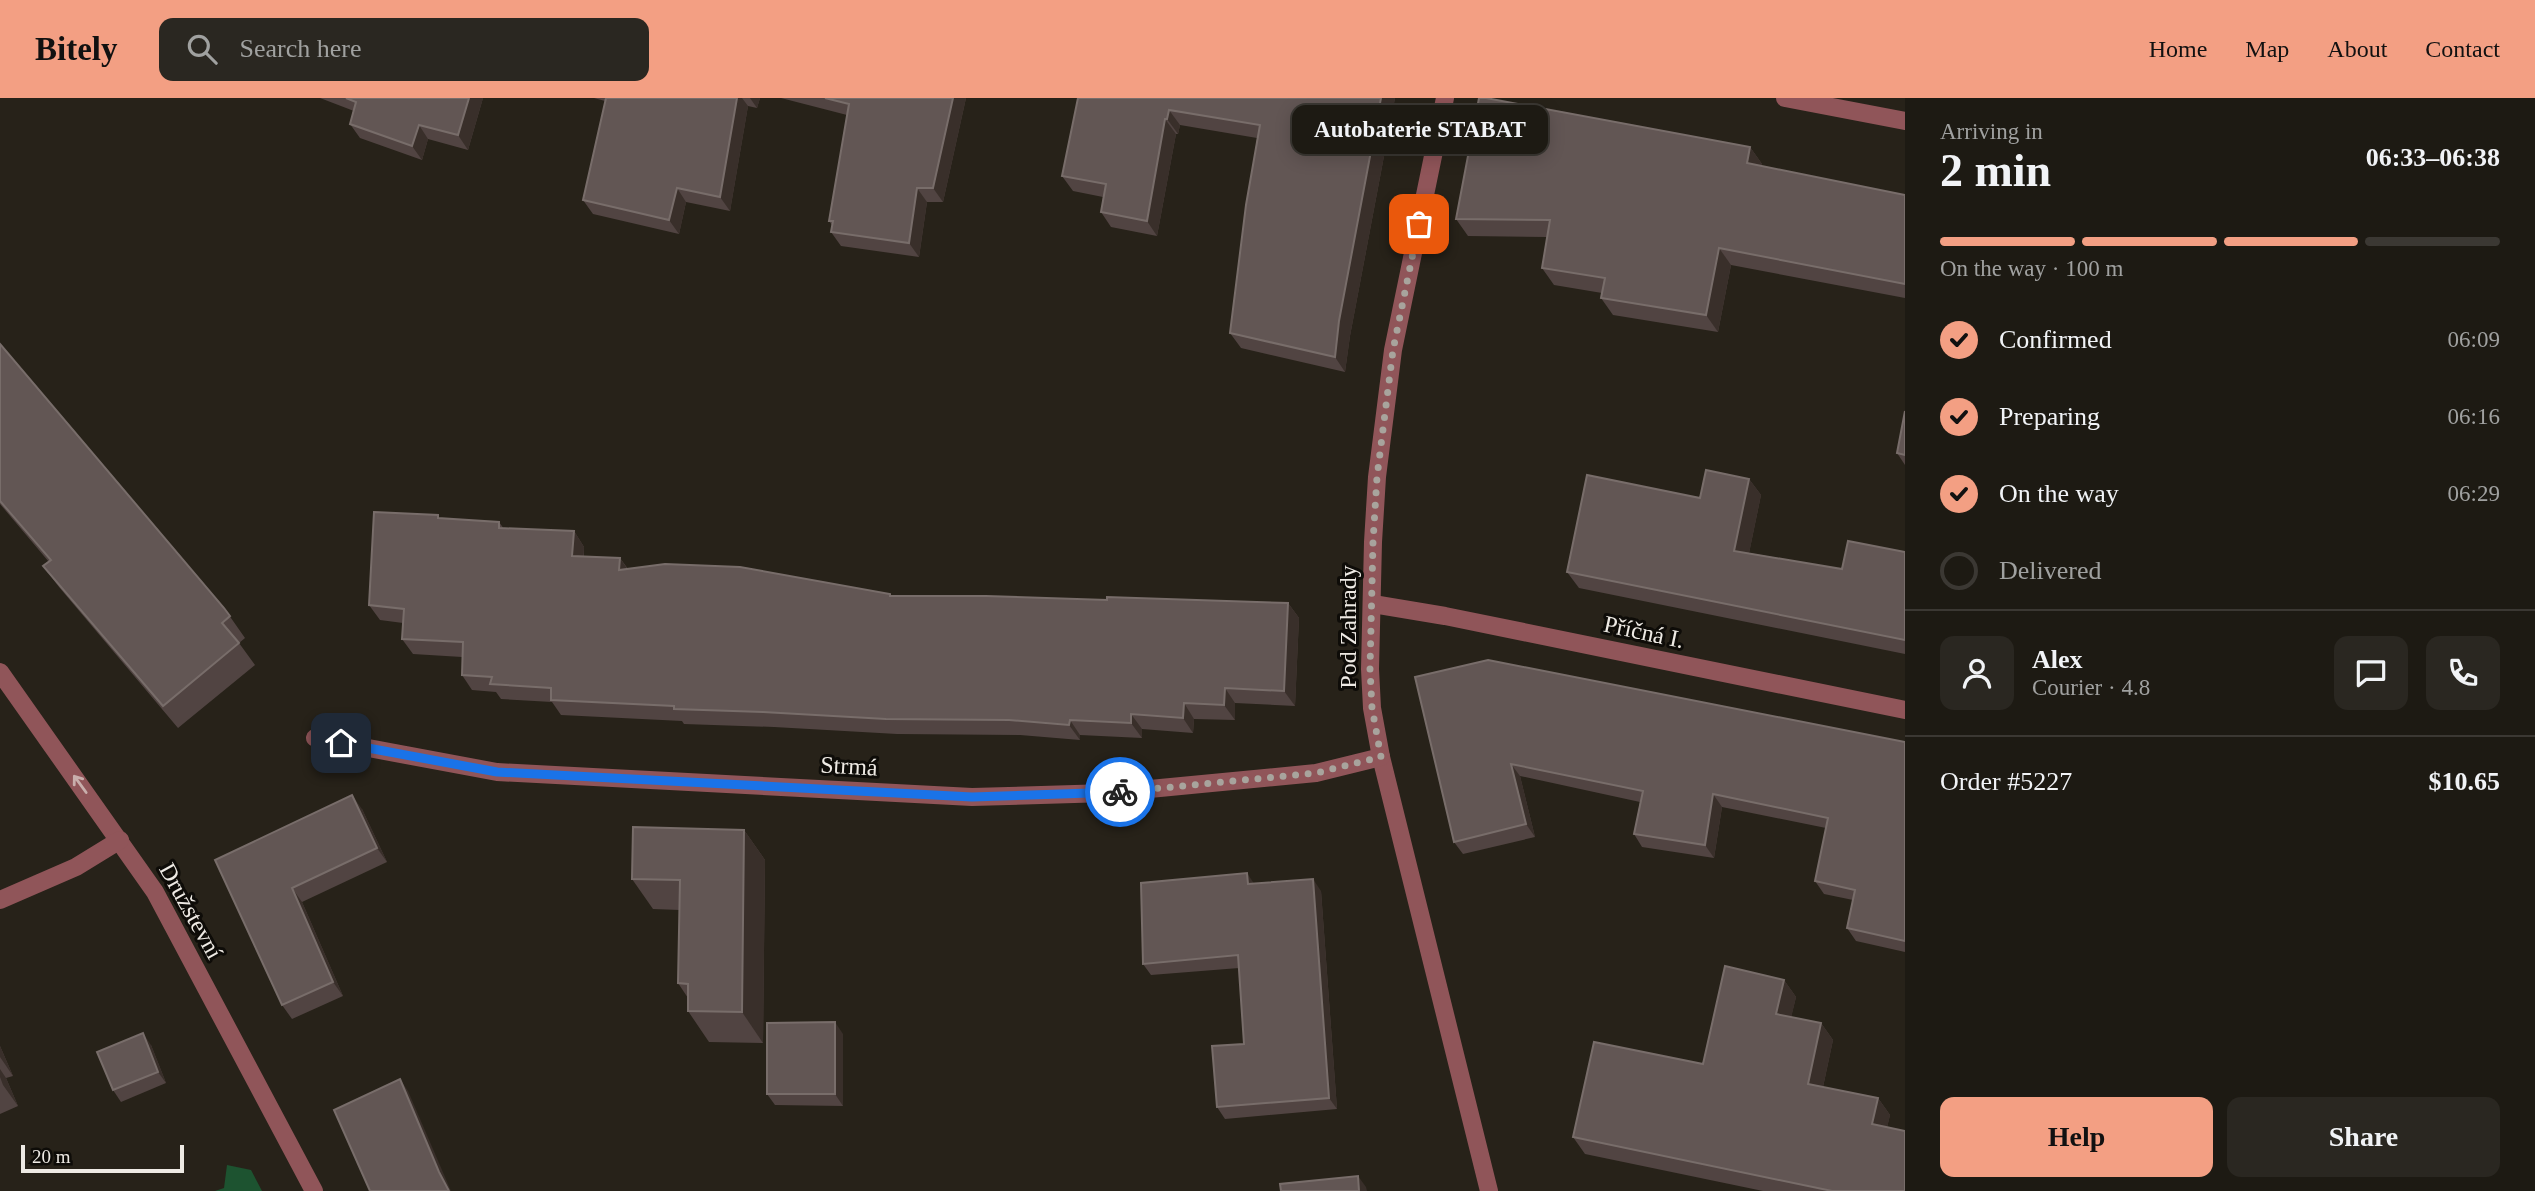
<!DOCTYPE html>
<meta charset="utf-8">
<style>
:root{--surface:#1d1a13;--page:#2a2721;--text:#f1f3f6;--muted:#a0a1a0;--line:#3b3833;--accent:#f39f83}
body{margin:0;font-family:"Times New Roman",serif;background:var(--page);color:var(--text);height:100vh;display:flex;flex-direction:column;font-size:26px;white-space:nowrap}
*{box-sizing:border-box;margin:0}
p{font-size:23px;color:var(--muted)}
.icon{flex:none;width:38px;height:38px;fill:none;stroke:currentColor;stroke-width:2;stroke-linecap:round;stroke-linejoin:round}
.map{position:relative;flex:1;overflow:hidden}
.panel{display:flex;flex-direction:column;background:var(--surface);width:630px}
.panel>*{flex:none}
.scale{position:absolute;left:21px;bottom:18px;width:163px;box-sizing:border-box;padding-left:7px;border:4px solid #eeeae4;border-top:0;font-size:19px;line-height:24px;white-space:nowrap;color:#eeeae4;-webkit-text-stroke:5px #0e0c08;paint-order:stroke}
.pin{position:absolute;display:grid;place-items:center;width:60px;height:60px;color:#fff;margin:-30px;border-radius:14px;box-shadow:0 4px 10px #0006}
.courier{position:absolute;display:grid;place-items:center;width:70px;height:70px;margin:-35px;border:5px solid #1a73e8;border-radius:50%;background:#fff;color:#222;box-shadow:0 2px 9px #0007}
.bubble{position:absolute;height:49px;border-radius:14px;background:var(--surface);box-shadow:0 4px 18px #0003,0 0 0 2px var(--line);font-size:23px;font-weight:700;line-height:49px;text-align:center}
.headline em{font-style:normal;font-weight:700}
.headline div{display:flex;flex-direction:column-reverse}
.headline{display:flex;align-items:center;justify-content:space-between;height:119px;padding:0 35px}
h1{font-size:46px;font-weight:700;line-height:52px}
.bar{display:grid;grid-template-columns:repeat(4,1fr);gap:10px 7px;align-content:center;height:84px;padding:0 35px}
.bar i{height:9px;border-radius:5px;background:var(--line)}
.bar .on{background:var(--accent)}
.bar p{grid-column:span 4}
.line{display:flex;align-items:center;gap:18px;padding:0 35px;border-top:2px solid var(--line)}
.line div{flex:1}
.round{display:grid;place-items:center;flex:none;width:74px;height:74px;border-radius:14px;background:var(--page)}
ol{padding:0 35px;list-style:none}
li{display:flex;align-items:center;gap:21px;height:77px}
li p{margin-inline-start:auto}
li .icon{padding:7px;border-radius:50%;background:var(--accent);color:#111;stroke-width:4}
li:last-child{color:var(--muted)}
li i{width:38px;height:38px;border:4px solid var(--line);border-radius:50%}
.cta{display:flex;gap:14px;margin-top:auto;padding:14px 35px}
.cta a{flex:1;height:80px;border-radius:14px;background:var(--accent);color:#111;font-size:28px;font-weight:700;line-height:80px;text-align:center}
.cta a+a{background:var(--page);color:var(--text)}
header{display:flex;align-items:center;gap:42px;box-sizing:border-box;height:98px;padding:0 35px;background:var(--accent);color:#111}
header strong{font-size:33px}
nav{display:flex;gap:38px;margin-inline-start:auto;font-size:24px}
.search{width:490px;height:63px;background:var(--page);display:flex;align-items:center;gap:18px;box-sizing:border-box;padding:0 24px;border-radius:14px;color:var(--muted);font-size:26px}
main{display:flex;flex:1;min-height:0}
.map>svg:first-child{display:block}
.green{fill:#1d5330}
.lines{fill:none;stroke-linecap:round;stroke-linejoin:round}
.street{stroke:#905559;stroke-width:18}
.wall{fill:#514442}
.shaded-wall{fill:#392f2a}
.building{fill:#625654;stroke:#786d6a;stroke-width:2}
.oneway{stroke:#c8aeac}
.done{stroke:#a8a49d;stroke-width:7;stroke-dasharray:0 12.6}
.route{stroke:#1a73e8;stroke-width:9}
.labels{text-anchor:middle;stroke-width:6;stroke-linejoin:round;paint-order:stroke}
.street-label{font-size:24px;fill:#eeeae4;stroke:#0e0c08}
</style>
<header>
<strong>Bitely</strong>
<div class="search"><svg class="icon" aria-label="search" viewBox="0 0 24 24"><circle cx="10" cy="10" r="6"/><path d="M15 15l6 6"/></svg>Search here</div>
<nav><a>Home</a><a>Map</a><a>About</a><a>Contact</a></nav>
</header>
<main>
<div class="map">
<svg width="1905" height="1093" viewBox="0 0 1905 1093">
<rect width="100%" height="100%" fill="#272219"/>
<polygon class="green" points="227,1067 251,1072 262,1093 215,1093 224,1090"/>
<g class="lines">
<g class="street">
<polyline points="1445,0 1393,252 1377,379 1373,444 1370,571 1372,610 1381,659 1489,1093"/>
<polyline points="1785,0 1905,23"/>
<polyline points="1373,506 1445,518 1905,612"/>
<polyline points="0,574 155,794 314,1093"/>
<polyline points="315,640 497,674 972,699 1108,695 1316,675 1381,659"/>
<polyline points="0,802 76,769 120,742"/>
</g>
</g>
<g class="wall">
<polygon points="320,0 483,0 468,52 428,41 422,62 360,40 350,26 354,13"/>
<polygon points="594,0 760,0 757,10 748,8 730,113 686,104 679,136 593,116 583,102 605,3"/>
<polygon points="781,0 966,0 943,104 927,104 919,159 841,148 831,134 832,127 829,123 847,17"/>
<polygon points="1078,0 1395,0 1350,238 1345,274 1241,250 1230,235 1257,40 1180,27 1178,36 1176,36 1157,138 1111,129 1101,114 1103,99 1073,93 1062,78"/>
<polygon points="1750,49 1762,66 1761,68 1905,97 1905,200 1731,167 1718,234 1613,217 1601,200 1602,195 1554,187 1542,170 1547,139 1468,138 1456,121"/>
<polygon points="0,246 224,510 245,540 239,545 255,567 178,630 59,489 43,468 49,464 0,406"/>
<polygon points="1905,313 1905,367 1897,355"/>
<polygon points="1749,381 1761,397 1749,455 1842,471 1905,454 1905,556 1579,490 1567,474 1700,400"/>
<polygon points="441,420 499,424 504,431 574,433 584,449 584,458 620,460 628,471 890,496 892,498 1288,505 1299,520 1295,608 1235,605 1235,622 1194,621 1193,635 1142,631 1142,640 1080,637 1080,642 1020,637 897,636 774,629 684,626 682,623 561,617 552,604 501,601 496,594 472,592 462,577 462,559 413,556 402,541 403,525 380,522 369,507"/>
<polygon points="1415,579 1905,644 1905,854 1856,843 1847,830 1853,802 1824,796 1815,783 1826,730 1722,709 1714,760 1642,749 1634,736 1640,704 1520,678 1535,739 1463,756 1454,744"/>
<polygon points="362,711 387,764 302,804 343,898 292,921 282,907 215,762"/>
<polygon points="744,732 765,762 763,945 709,944 688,913 688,900 678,885 680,812 653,811 632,781"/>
<polygon points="1254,785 1321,793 1337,1011 1225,1021 1217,1009 1244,946 1239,870 1151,877 1143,866"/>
<polygon points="1784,882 1796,899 1791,919 1821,925 1833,942 1823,989 1878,1000 1890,1017 1887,1029 1905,1093 1763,1093 1585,1056 1573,1039 1703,966"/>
<polygon points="843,936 843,1008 775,1007 767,996"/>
<polygon points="151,947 166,985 121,1004 113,992"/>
<polygon points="0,948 13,978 6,980 18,1008 0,1016"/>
</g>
<g class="shaded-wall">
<polygon points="469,0 483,0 468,52 458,37"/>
<polygon points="737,0 742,0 748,8 730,113 720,99"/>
<polygon points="750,0 760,0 757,10"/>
<polygon points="953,0 966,0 943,104 933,90"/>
<polygon points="1381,0 1395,0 1350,238 1345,274 1335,259 1339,223"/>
<polygon points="1169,12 1180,27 1178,36 1167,21"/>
<polygon points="1165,21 1176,36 1157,138 1147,123"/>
<polygon points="419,27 428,41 422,62 412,48"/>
<polygon points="1750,49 1762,66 1759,82 1747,65"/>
<polygon points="677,90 686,104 679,136 669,122"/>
<polygon points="917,90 927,104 919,159 909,145"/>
<polygon points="1719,150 1731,167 1718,234 1706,217"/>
<polygon points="1749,381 1761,397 1746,470 1734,453"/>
<polygon points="574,433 584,449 583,473 572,458"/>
<polygon points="620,460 630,475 619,472"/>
<polygon points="1288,505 1299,520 1295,608 1284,593"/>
<polygon points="1225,590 1235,605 1235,622 1224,607"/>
<polygon points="1184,605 1194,621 1193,635 1183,620"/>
<polygon points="1131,616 1142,631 1142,640 1131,625"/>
<polygon points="1070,622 1080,637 1080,642 1069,627"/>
<polygon points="1511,666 1520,678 1535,739 1526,726"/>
<polygon points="1713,696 1722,709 1714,760 1705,747"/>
<polygon points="352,697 362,711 387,764 377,750"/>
<polygon points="744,732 765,762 763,945 742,914"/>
<polygon points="1247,775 1255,787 1248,786"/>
<polygon points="1313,781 1321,793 1337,1011 1329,1000"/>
<polygon points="292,790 302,804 343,898 333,884"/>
<polygon points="1784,882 1796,899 1788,933 1776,916"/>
<polygon points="835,924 843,936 843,1008 835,996"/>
<polygon points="1821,925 1833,942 1820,1003 1808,986"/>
<polygon points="143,935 151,947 166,985 158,974"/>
<polygon points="0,948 13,978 0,959"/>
<polygon points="0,971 6,980 18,1008 3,987 0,979"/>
<polygon points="400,981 408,993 451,1093 449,1093 439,1074"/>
<polygon points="1878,1000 1890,1017 1884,1043 1872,1026"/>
<polygon points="1358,1078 1366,1089 1367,1093 1359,1093"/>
</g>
<g class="building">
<polygon points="346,0 469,0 458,37 419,27 412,48 350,26 356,4"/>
<polygon points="606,0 737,0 720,99 677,90 669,122 583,102"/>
<polygon points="825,0 953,0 933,90 917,90 909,145 831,134 833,123 829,123 849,6"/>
<polygon points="1078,0 1381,0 1339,223 1335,259 1230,235 1246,107 1260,27 1169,12 1167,21 1165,21 1147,123 1101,114 1106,86 1062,78"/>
<polygon points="1479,0 1486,0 1750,49 1747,65 1905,97 1905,186 1719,150 1706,217 1601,200 1605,180 1542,170 1550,122 1456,121"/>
<polygon points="0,246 224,510 230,518 222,525 239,545 163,608 43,468 51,462 0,403"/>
<polygon points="1905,313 1905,357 1897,355"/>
<polygon points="1706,372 1749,381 1734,453 1842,471 1848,443 1905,454 1905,542 1567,474 1587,377 1700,400"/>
<polygon points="374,414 438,417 438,420 499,424 499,430 574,433 572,458 620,460 619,472 665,466 740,469 890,496 890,498 986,498 1107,502 1107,499 1288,505 1284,593 1225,590 1224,607 1184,605 1183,620 1131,616 1131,625 1070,622 1069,627 1009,622 886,621 763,614 674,611 674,608 551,602 551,590 490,586 492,579 462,577 463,544 402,541 404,511 369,507"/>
<polygon points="1488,562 1905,644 1905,843 1847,830 1855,792 1815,783 1828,720 1713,696 1705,747 1634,736 1643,693 1511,666 1526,726 1454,744 1415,579"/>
<polygon points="352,697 377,750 292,790 333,884 282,907 215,762"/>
<polygon points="633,729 744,732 742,914 688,913 688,886 678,885 680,782 632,781"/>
<polygon points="1247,775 1248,786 1313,781 1329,1000 1217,1009 1212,948 1244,946 1238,857 1143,866 1141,785"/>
<polygon points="1725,868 1784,882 1776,916 1821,925 1808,986 1878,1000 1872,1026 1905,1033 1905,1093 1832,1093 1573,1039 1594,944 1703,966"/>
<polygon points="835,924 835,996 767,996 767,925"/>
<polygon points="143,935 158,974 113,992 97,954"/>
<polygon points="400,981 439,1074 449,1093 370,1093 334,1012"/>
<polygon points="1358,1078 1359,1093 1281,1093 1280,1086"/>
</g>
<defs><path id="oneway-shaft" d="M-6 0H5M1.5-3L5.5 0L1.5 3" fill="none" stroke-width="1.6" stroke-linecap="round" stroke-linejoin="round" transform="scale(1.75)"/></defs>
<use class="oneway" href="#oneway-shaft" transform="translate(80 686) rotate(-126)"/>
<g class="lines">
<polyline class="done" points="1120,694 1316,675 1381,659 1372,610 1370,571 1373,444 1377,379 1393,252 1419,126"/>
<polyline class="route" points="341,645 497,674 972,699 1120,694"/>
</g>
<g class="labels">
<g class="street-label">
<text transform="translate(1348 529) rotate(-90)" y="8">Pod Zahrady</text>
<text transform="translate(1644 534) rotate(12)" y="8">Příčná I.</text>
<text transform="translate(849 668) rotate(3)" y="8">Strmá</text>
<text transform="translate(191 813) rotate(61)" y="8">Družstevní</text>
</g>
</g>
</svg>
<div class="scale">20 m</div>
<div class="pin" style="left:1419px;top:126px;background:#ea580c"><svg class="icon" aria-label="bag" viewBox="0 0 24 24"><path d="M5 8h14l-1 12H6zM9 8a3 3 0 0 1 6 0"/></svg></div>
<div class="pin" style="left:341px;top:645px;background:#1f2937"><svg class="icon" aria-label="home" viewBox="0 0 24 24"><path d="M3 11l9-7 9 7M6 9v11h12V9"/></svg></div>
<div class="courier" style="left:1120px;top:694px"><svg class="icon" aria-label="bike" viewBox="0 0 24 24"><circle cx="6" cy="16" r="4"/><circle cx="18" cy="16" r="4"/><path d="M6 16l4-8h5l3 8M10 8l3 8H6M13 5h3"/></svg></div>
<div class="bubble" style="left:1292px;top:7px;width:256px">Autobaterie STABAT</div>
</div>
<section class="panel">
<div class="headline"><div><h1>2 min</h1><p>Arriving in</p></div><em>06:33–06:38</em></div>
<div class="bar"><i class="on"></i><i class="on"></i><i class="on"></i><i></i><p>On the way · 100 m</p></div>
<ol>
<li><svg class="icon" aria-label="check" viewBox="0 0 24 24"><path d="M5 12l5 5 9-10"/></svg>Confirmed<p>06:09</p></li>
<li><svg class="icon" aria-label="check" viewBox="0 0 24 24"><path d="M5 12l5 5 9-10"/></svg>Preparing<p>06:16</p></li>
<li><svg class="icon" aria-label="check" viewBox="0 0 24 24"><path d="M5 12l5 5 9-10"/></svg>On the way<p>06:29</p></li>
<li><i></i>Delivered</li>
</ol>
<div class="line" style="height:126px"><a class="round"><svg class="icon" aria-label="person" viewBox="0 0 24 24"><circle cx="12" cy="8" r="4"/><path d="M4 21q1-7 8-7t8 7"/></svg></a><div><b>Alex</b><p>Courier · 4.8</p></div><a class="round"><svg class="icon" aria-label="chat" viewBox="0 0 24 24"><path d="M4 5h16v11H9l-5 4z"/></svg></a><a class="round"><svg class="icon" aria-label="phone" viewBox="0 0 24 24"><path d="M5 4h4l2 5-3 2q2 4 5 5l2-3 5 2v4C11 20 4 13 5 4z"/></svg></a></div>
<div class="line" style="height:91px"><div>Order #5227</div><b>$10.65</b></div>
<div class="cta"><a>Help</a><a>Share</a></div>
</section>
</main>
